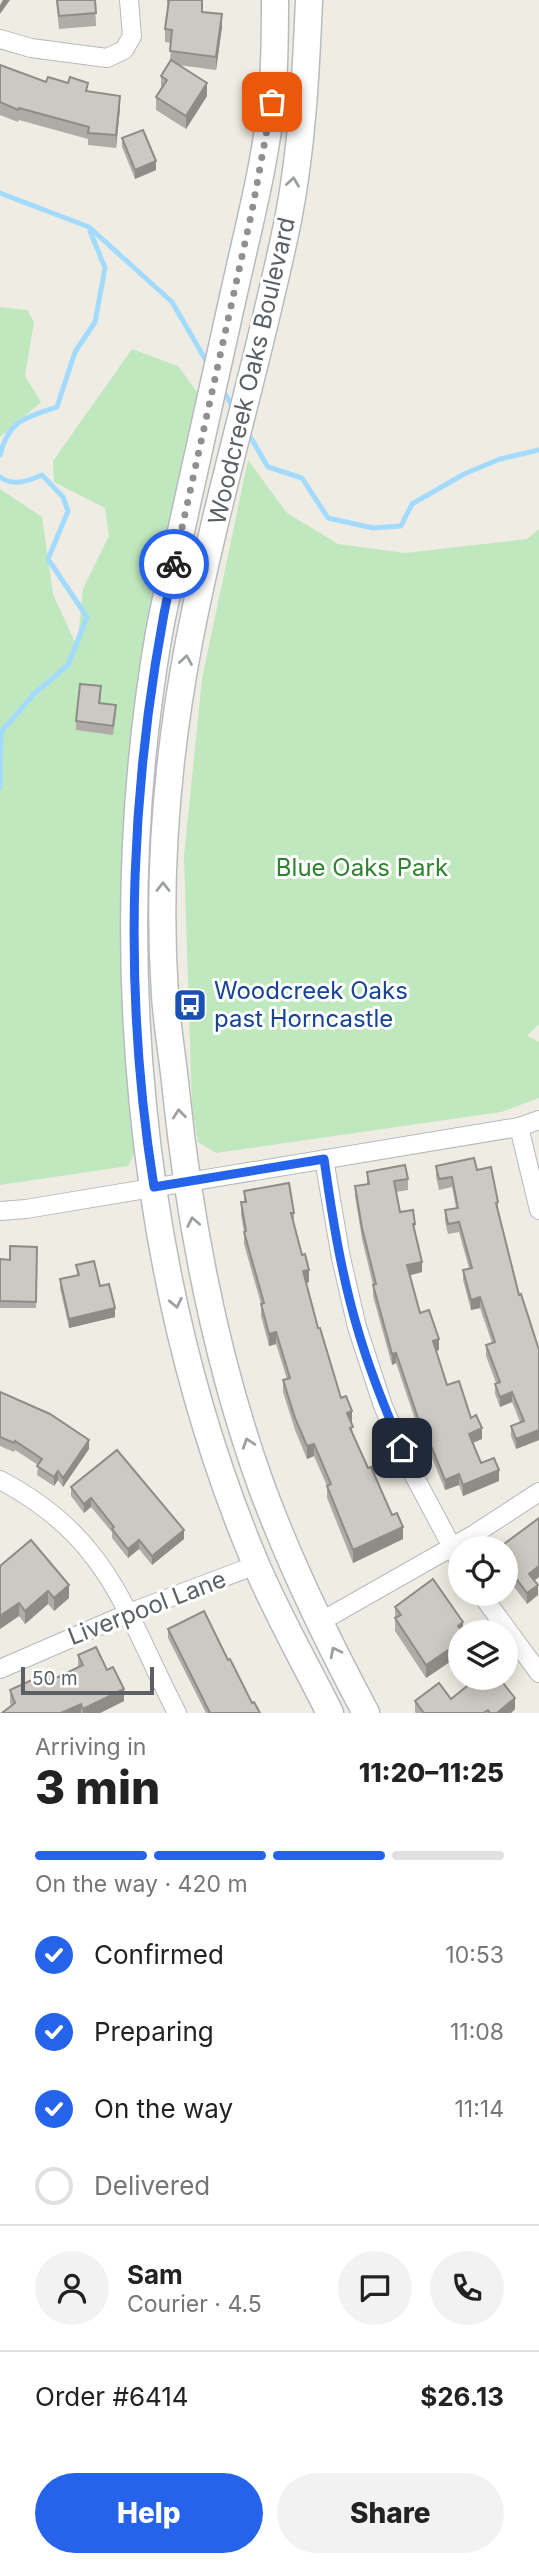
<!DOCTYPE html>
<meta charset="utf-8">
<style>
:root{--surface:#fff;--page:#f2f2f2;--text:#222;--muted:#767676;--line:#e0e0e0;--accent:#2563eb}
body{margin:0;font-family:Inter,sans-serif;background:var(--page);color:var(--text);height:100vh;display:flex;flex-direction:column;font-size:26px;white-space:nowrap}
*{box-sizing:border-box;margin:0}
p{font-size:23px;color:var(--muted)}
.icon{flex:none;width:38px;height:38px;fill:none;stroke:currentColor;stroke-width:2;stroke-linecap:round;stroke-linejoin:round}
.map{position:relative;height:1713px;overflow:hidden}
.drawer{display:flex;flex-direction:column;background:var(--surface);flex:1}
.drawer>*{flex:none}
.buttons{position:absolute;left:448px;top:1536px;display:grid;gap:14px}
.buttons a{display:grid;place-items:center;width:70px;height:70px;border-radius:50%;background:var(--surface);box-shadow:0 4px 18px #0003;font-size:35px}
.scale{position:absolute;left:21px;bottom:18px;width:133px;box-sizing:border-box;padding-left:7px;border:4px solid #5b6065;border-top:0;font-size:19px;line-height:24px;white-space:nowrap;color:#5b6065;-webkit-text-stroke:5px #fff;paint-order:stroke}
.pin{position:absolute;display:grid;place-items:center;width:60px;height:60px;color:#fff;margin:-30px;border-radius:14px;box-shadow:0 4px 10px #0006}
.courier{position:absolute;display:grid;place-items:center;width:70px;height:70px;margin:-35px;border:5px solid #2563eb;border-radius:50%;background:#fff;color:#222;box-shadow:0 2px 9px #0007}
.summary em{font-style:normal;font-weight:800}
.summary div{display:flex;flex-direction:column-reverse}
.summary{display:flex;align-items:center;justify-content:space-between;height:119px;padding:0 35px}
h1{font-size:46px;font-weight:800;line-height:52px}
.bar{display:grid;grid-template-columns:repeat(4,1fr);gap:10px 7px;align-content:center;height:84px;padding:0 35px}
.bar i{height:9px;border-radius:5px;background:var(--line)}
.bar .active{background:var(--accent)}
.bar p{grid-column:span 4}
.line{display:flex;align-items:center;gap:18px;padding:0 35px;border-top:2px solid var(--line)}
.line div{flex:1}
.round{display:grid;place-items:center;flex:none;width:74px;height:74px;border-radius:37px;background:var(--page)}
ol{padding:0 35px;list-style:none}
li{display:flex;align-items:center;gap:21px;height:77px}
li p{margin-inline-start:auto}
li .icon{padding:7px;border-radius:50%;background:var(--accent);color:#fff;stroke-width:4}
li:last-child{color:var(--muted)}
li i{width:38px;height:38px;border:4px solid var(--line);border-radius:50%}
.button{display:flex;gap:14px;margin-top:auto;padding:14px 35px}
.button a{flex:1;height:80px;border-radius:42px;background:var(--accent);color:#fff;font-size:28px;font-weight:800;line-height:80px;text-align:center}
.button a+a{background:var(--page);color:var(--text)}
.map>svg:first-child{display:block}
.green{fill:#c0e8be}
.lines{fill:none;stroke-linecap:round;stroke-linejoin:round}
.stream{stroke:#a3dbff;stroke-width:5}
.street-casing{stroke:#b6babe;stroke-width:20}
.secondary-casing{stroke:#b7bbc0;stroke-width:29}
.street{stroke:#fff;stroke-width:18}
.secondary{stroke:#fff;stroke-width:26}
.wall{fill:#afaca7}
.shaded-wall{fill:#8f8c88}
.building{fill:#ccc8c2;stroke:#8f8c88;stroke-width:2}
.oneway{stroke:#9da0a3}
.done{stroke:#8f9191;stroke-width:7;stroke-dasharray:0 12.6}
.route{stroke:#2563eb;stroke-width:9}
.labels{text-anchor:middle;stroke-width:6;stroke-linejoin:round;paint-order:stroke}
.street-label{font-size:24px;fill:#5b6065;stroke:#fff}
.park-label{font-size:24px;fill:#2f822e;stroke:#fff}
.transit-label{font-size:24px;fill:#164399;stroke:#fff;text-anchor:start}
</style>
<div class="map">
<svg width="539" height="1713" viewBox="0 0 539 1713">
<rect width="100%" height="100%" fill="#efece3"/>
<g class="green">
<polygon points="0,307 27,310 34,322 25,376 41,402 0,437"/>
<polygon points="132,349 178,366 200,396 148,630 123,832 122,1006 135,1152 128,1166 0,1185 0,489 42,517 53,594 77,647 83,589 109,536 105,508 54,482 53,461"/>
<polygon points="248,460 287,513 338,544 405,553 527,539 539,529 539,1024 527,1036 539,1042 539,1098 501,1112 216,1153 198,1142 192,1107 184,856 202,679"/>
</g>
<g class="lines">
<g class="stream">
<polyline points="0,193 89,227 172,302 208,364"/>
<polyline points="221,387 234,409"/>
<polyline points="248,433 268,467 302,478 328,518 373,528 401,526 412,504 464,474 500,459 539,450"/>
<path d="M 0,455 C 9,419 26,418 57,407 L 75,352 L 95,322 L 105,268 L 90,231"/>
<path d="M 0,477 C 13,487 28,481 42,475 L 63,497 L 68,511 L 48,559 L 87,617 L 68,665 L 34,694 L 1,732 L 0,788"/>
</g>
<defs>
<g id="street">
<polyline points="0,39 31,48 107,58 124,50 132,36 129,0"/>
<polyline points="519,1127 539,1210"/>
<polyline points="324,1159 341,1258 357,1327 383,1406 411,1470 460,1562"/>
<polyline points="0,1211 26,1209 519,1127 539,1120"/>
<path d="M 0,1480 C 109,1537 125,1612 177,1713"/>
<polyline points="481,1594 539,1673"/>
<polyline points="320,1622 473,1535 539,1492"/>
<polyline points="0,1669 129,1613 256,1565"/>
</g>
<g id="secondary">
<path d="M 275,0 C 275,32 275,65 272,97 C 266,161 249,225 235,288 C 219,360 203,432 187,504 C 178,547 167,590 159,633 C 107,935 136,1279 255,1562 C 277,1614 305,1663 330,1713"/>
<path d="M 309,0 C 306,73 302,148 288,220 C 259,362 216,500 189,642 C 167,758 157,877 165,995 C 167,1027 173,1059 176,1091 C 190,1226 216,1361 262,1488 C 291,1566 327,1640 366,1713"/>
</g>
</defs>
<use href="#street" class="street-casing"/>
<use href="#secondary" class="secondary-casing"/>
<use href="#street" class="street"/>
<use href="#secondary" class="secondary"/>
</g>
<g class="wall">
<polygon points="56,0 95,0 96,26 59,29"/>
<polygon points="167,0 202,12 222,27 216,70 178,65 207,96 186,129 156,110 156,97 161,88 161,76 170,62 171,43 165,42 165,29 168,13"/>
<polygon points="0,65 46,82 88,92 120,108 116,148 88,145 88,139 19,120 18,122 0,115"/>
<polygon points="122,138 156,170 135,179 122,147"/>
<polygon points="101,695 100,703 116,714 113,735 76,730 76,721"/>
<polygon points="436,1166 477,1170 498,1202 498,1210 539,1440 516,1449 511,1436 511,1426 520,1422 512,1402 500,1407 495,1394 495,1384 496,1383 486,1356 486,1345 492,1343 480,1308 471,1310 463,1280 463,1270 469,1268 459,1232 448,1234 445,1221 445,1210 456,1208 452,1187 439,1190 436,1176"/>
<polygon points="367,1172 408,1179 408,1190 396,1192 400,1212 415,1224 415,1234 422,1272 410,1275 420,1313 439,1350 436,1351 447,1385 471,1418 482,1439 473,1443 481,1463 499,1481 463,1496 459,1485 445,1490 423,1436 421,1437 396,1363 392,1365 373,1296 373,1285 362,1239 355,1196 355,1186 367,1184"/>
<polygon points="244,1191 294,1213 294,1225 309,1282 306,1283 318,1328 341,1398 352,1423 351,1424 353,1434 368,1468 403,1539 353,1563 327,1498 327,1486 314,1456 307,1459 295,1430 283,1392 283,1380 287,1379 276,1344 269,1346 261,1316 261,1304 244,1244 244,1232 241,1215 241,1202 244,1202"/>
<polygon points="37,1247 36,1308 0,1308 0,1259 10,1260"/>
<polygon points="76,1265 100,1286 115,1317 69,1328 60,1288 60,1279 77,1275"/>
<polygon points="0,1392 89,1449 63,1487 58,1480 54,1486 37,1475 38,1465 15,1450 14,1452 0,1446"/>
<polygon points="71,1487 184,1539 152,1565 139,1549 128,1558 112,1538 112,1532 91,1507 84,1513 71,1496"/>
<polygon points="539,1518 539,1577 534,1581 538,1595 527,1604 506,1576 506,1560 508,1559 506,1556 504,1544"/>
<polygon points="0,1566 69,1598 54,1611 48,1604 25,1624 19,1616 0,1629"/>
<polygon points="395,1607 460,1633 460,1655 426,1678 395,1631"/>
<polygon points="168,1629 228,1660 252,1703 260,1713 206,1713 168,1638"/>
<polygon points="78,1655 107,1670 124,1701 100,1713 2,1713 11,1706 10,1702 10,1690 54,1679 78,1667"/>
<polygon points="451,1699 515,1709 511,1713 416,1713 415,1712 415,1701"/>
</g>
<g class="shaded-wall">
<polygon points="3,0 10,0 0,14 0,5"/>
<polygon points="222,14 222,27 216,70 216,57"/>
<polygon points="207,83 207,96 186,129 186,116"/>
<polygon points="120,96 120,108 116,148 116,135"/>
<polygon points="156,161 156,170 135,179 135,170"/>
<polygon points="422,1262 422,1272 407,1276 407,1265"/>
<polygon points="309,1270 309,1282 303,1284 303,1271"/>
<polygon points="480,1297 480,1308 471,1310 471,1300"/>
<polygon points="115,1308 115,1317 69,1328 69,1319"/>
<polygon points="276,1332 276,1344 269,1346 269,1334"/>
<polygon points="439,1339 439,1350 433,1352 433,1341"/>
<polygon points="396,1353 396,1363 392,1365 392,1354"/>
<polygon points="512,1392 512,1402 500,1407 500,1397"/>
<polygon points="352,1411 352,1423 347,1426 347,1413"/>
<polygon points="423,1426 423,1436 421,1437 421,1427"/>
<polygon points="482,1428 482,1439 469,1444 469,1434"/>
<polygon points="539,1430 539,1440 516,1449 516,1439"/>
<polygon points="89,1440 89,1449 63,1487 63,1478"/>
<polygon points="314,1444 314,1456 307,1459 307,1446"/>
<polygon points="499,1470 499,1481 463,1496 463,1485"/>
<polygon points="58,1471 58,1480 54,1486 54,1477"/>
<polygon points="459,1474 459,1485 445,1490 445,1480"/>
<polygon points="91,1498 91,1507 84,1513 84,1504"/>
<polygon points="403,1527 403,1539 353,1563 353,1550"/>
<polygon points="184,1530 184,1539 152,1565 152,1556"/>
<polygon points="139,1540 139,1549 128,1558 128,1549"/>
<polygon points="539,1566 539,1577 529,1584 529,1574"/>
<polygon points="69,1585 69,1598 54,1611 54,1598"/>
<polygon points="538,1585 538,1595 527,1604 527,1593"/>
<polygon points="48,1591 48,1604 25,1624 25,1611"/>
<polygon points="19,1603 19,1616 0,1629 0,1616"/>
<polygon points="463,1622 463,1633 458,1626"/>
<polygon points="460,1642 460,1655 426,1678 426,1665"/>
<polygon points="124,1689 124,1701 100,1713 83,1713 83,1709"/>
<polygon points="515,1698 515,1709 511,1713 497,1713"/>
<polygon points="81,1704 81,1713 61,1713"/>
</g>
<g class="building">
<polygon points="57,0 95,0 96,13 59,16"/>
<polygon points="167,0 202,0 202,12 222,14 216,57 170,51 172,30 165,29 169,0"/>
<polygon points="171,60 207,83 186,116 156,97 167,80 161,76"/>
<polygon points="0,65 46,82 48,77 68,83 70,77 88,83 86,91 120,96 116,135 88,133 89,127 19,108 18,110 0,102"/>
<polygon points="143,130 156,161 135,170 122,138"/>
<polygon points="80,684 101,686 99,703 116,705 113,726 76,721"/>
<polygon points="474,1158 477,1170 491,1167 498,1202 496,1203 519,1295 521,1294 539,1350 539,1430 516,1439 511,1426 524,1421 512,1392 500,1397 495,1384 500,1382 486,1345 495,1342 480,1297 471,1300 463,1270 472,1268 459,1222 448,1224 445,1210 458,1208 452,1177 439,1179 436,1166"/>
<polygon points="405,1165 408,1179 394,1181 400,1212 413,1210 415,1224 413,1224 422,1262 407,1265 420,1313 429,1310 439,1339 433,1341 447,1385 459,1381 471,1418 476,1415 482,1428 469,1434 481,1463 494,1458 499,1470 463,1485 459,1474 445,1480 423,1426 421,1427 396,1353 392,1354 373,1285 376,1284 362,1228 355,1186 369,1184 367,1172"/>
<polygon points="289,1183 294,1213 291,1213 302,1255 305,1254 309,1270 303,1271 318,1328 320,1328 341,1398 346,1396 352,1411 347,1413 353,1427 350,1428 368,1468 371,1467 392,1515 397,1513 403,1527 353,1550 327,1486 331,1484 314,1444 307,1446 295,1418 283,1380 290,1378 276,1332 269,1334 261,1304 264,1303 244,1232 246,1231 241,1202 246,1202 244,1191"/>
<polygon points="10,1246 37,1247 36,1302 0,1301 0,1259 10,1260"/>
<polygon points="94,1261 100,1286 109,1284 115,1308 69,1319 60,1279 79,1275 76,1265"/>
<polygon points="0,1392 50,1414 89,1440 63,1478 58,1471 54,1477 37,1466 42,1459 15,1441 14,1443 0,1437"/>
<polygon points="117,1450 184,1530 152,1556 139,1540 128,1549 112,1529 114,1527 91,1498 84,1504 71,1487"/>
<polygon points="539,1518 539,1566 529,1574 538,1585 527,1593 506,1565 506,1560 513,1555 504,1544"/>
<polygon points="31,1540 69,1585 54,1598 48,1591 25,1611 19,1603 0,1616 0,1566"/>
<polygon points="433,1579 463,1622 458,1626 463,1633 460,1633 460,1642 426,1665 395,1618 401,1615 395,1607"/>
<polygon points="204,1611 228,1660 230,1659 252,1703 254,1702 260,1713 210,1713 168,1629"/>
<polygon points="96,1647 107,1670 113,1667 124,1689 83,1709 81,1704 61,1713 2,1713 15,1703 10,1690 51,1671 54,1679 83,1665 78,1655"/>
<polygon points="477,1678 499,1678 515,1698 497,1713 490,1713 488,1710 483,1713 424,1713 415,1701 439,1683 451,1699"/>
</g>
<defs><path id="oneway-chevron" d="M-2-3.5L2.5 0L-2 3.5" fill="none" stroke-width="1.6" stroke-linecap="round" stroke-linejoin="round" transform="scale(1.75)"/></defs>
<g class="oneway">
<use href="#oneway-chevron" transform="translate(293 182) rotate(-82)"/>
<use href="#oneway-chevron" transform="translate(186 660) rotate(-81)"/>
<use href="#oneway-chevron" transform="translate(163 887) rotate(-90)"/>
<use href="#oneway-chevron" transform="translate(179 1114) rotate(-96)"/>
<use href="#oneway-chevron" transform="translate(193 1222) rotate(-101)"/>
<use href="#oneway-chevron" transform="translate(176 1303) rotate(78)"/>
<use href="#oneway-chevron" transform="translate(248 1443) rotate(-108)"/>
<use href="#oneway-chevron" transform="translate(335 1652) rotate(-117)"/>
</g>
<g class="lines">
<polyline class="done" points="174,564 252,211 272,102"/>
<path class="route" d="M 174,564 C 130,768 121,980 154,1187 L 324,1159 C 332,1215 341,1273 357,1327 C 369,1369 385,1409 402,1448"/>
</g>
<defs>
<symbol id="bus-square" viewBox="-11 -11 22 22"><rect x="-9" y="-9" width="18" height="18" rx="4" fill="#1a4fb4" stroke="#fff"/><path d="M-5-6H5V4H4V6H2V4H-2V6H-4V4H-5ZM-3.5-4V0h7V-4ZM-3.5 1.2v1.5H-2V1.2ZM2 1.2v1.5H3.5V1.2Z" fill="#fff"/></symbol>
</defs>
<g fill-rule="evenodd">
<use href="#bus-square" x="171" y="986" width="38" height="38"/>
</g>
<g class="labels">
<g class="street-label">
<text transform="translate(252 371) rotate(-77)" y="8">Woodcreek Oaks Boulevard</text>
<text transform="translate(147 1608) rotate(-21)" y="8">Liverpool Lane</text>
</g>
<g class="park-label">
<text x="362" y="876">Blue Oaks Park</text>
</g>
<g class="transit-label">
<text x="214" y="999">Woodcreek Oaks<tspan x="214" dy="28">past Horncastle</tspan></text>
</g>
</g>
</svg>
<div class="buttons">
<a><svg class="icon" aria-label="locate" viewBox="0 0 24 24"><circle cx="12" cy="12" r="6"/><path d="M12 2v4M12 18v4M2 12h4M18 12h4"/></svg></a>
<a><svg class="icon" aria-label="layers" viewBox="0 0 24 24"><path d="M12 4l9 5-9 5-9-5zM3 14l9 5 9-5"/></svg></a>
</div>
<div class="scale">50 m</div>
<div class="pin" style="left:272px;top:102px;background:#ea580c"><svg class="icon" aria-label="bag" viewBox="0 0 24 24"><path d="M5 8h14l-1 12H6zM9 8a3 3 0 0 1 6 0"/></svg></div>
<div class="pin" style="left:402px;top:1448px;background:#1f2937"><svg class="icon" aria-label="home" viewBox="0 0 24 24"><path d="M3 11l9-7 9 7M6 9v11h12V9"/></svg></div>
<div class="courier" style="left:174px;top:564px"><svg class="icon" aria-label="bike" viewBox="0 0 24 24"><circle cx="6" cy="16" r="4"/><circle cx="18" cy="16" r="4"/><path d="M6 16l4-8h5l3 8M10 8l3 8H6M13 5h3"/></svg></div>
</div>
<section class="drawer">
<div class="summary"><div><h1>3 min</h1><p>Arriving in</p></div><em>11:20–11:25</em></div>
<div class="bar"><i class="active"></i><i class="active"></i><i class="active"></i><i></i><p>On the way · 420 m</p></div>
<ol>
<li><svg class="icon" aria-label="check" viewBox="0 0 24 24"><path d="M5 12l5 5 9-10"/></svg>Confirmed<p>10:53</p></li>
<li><svg class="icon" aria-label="check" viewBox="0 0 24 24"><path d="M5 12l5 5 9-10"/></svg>Preparing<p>11:08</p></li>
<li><svg class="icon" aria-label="check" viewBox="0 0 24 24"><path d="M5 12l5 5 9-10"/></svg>On the way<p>11:14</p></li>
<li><i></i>Delivered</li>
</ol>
<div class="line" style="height:126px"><a class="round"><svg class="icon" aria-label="person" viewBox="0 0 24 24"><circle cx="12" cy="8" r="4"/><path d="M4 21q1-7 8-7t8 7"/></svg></a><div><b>Sam</b><p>Courier · 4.5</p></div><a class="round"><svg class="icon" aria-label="chat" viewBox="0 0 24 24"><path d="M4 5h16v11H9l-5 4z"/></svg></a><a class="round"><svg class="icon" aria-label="phone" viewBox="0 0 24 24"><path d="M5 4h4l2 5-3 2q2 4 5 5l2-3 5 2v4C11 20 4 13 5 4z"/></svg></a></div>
<div class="line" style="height:91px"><div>Order #6414</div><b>$26.13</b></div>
<div class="button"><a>Help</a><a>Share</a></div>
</section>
